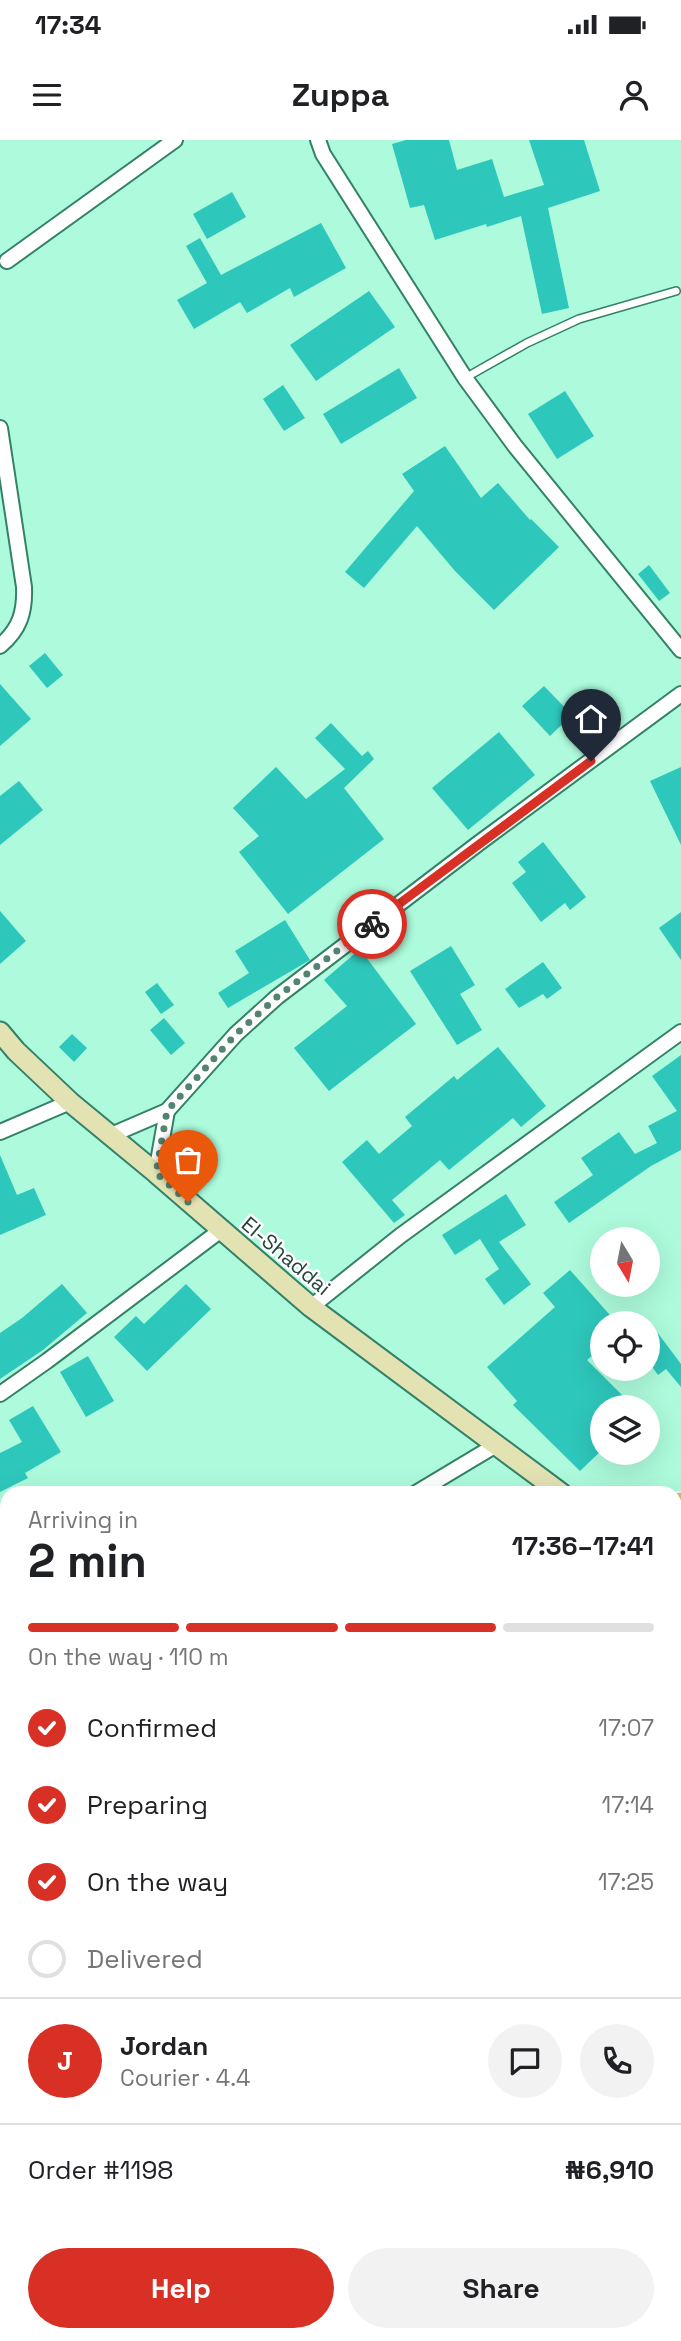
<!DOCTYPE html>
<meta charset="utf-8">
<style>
:root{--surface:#fff;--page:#f2f2f2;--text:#202124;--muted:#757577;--line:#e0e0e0;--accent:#d93025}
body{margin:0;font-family:"Space Grotesk",sans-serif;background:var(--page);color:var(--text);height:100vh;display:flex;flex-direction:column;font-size:26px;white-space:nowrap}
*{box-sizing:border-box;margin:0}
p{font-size:23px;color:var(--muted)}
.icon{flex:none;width:38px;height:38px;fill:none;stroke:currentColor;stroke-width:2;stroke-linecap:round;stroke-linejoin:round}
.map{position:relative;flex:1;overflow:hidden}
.drawer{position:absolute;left:0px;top:1346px;width:682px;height:856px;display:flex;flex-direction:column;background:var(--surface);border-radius:21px 21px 0 0;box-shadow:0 7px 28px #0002}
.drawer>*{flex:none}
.needle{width:46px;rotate:170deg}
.fabs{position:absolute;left:590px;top:1087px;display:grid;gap:14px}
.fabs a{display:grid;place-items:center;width:70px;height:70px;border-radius:50%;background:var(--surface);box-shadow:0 7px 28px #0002;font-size:35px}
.pin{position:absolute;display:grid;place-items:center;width:60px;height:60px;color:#fff;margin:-72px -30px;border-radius:50% 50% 50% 0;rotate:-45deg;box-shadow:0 0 7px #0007}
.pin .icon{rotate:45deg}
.courier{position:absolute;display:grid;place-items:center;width:70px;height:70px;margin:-35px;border:5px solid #d93025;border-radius:50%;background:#fff;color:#222;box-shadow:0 2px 9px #0007}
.overview em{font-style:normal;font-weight:700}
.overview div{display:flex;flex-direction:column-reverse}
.overview{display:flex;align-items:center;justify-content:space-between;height:119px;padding:0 28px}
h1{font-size:46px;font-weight:700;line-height:52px}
.bar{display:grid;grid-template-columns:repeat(4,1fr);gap:10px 7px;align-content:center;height:84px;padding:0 28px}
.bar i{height:9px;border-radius:5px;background:var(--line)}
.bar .on{background:var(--accent)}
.bar p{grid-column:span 4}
.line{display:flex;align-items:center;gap:18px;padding:0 28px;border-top:2px solid var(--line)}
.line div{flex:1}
.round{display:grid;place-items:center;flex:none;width:74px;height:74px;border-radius:37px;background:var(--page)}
ol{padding:0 28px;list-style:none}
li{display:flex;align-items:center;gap:21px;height:77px}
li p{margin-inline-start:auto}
li .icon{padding:7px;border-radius:50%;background:var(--accent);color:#fff;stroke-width:4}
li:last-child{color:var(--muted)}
li i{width:38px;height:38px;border:4px solid var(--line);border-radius:50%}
.cta{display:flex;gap:14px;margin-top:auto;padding:14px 28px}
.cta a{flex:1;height:80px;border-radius:42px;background:var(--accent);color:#fff;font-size:28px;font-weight:700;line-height:80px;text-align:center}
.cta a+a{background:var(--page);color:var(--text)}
.status{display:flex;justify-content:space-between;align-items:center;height:49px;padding:0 35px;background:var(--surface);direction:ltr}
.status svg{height:19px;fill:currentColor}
header{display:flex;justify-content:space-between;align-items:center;height:91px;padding:0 28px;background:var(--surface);font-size:32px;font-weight:700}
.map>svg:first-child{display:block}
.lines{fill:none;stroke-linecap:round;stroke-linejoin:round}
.stream{stroke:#0d9ac6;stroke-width:5}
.building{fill:#2ec7bc}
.lane-casing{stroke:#338167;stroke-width:10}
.street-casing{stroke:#338167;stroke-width:18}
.secondary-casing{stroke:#338167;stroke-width:23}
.primary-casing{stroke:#fff;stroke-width:26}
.lane{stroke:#fff;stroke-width:7}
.street{stroke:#fff;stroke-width:14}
.secondary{stroke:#e3e2b3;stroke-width:19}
.primary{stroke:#c7c467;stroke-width:23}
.done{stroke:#548471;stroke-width:7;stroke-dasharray:0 12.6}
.route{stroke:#d93025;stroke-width:9}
.labels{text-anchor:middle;stroke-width:5;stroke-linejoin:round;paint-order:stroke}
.street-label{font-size:21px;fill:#244438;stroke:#fff}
</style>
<div class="status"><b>17:34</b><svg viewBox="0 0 49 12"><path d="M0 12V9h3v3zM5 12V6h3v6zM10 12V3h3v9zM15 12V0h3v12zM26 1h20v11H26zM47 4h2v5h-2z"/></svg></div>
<header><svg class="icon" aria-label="menu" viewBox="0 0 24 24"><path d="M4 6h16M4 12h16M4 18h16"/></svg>Zuppa<svg class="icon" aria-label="person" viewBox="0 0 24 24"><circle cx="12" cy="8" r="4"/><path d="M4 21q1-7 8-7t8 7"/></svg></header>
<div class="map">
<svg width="681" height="2201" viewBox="0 0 681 2201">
<rect width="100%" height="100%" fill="#adfbdc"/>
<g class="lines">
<g class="stream">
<polyline points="676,1661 681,1661"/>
<polyline points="0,1775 7,1777"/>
</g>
</g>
<g class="building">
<polygon points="406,0 449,0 457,30 492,19 504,57 544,45 529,0 584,0 600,51 548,68 569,168 542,174 521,76 487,87 486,84 435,100 424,65 410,68 392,4"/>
<polygon points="232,52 246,77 207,99 193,74"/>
<polygon points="321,83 346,128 294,157 290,148 247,173 240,162 194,189 177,160 207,143 186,106 200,98 221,135"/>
<polygon points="369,151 395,187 316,241 290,205"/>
<polygon points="399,228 417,258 341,304 323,274"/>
<polygon points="283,245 305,278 284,291 263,259"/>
<polygon points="565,251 594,296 557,319 528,274"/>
<polygon points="445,306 481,358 498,343 530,380 531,379 559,407 494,470 455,431 417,386 364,448 345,432 414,351 402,334"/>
<polygon points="649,425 670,453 659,461 638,434"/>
<polygon points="45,513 63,535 47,548 29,526"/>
<polygon points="0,544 31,579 0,606"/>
<polygon points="544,546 572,575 550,596 522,566"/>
<polygon points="331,583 362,616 368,611 374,619 344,648 384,699 288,774 239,712 259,696 233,668 276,627 306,659 345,629 315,598"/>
<polygon points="499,592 535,635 468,690 432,648"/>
<polygon points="681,627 681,705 650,641"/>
<polygon points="19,641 43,670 0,705 0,656"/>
<polygon points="543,702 586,757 570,770 565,763 541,782 512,743 526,732 518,722"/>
<polygon points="0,771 26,801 0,824"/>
<polygon points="681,772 681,820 659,788"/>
<polygon points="285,780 310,820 228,868 218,853 249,833 235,811"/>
<polygon points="451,806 475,845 460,854 482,890 457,905 410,831"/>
<polygon points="360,809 416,884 329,951 294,908 347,866 324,840"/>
<polygon points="543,822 562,848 547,859 543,854 519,868 505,849"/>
<polygon points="157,843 174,865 161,874 145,852"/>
<polygon points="164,878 185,903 171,915 150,890"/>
<polygon points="72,894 87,908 74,922 59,907"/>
<polygon points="498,907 546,966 521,987 513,978 449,1030 440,1020 392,1060 405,1075 394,1083 342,1022 367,1000 379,1014 412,986 405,977 454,936 457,940"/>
<polygon points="681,915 681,1010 651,1026 569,1083 554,1062 593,1035 581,1018 619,992 635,1014 657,1003 648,986 677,971 652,936"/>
<polygon points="0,1015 17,1055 34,1048 46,1075 0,1095"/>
<polygon points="506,1054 526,1085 499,1102 531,1144 504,1165 485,1139 499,1129 480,1099 455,1115 442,1095"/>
<polygon points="570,1130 617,1183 602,1183 602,1208 587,1220 634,1267 602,1267 602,1310 580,1331 513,1265 517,1261 487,1227 555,1167 543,1153"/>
<polygon points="62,1144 87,1173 43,1210 0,1239 0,1193 22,1178"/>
<polygon points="186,1144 211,1169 147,1231 114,1197 136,1176 144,1184"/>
<polygon points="648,1180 681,1224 681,1247 666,1229 658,1235 648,1221"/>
<polygon points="88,1216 114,1261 86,1277 60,1232"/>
<polygon points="33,1266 61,1312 25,1333 28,1338 0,1352 0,1313 22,1302 9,1280"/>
</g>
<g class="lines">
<defs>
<g id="lane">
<polyline points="465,238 527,203 579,179 676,151"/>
<polyline points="676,1878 681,1878"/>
<polyline points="676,2024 681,2025"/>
<polyline points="123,2194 132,2201"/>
<polyline points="630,2194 635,2201"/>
<polyline points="74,2201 79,2194"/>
</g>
<g id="street">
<polyline points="318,0 323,14 465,238 515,306 681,510"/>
<polyline points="7,121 175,0"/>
<path d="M 0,288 L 24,447 C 25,472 20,489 0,506"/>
<polyline points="0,992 70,962"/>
<polyline points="109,996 167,971 236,894 277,857 479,703 681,554"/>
<polyline points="156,1033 167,971"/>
<polyline points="311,1167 400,1096 681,892"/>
<polyline points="0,1254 47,1221 221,1090"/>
<polyline points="416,1353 496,1305"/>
</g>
<g id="secondary">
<polyline points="0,892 16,911 70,962 156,1033 311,1167 561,1353"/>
<polyline points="194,2201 198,2194"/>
<polyline points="225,2201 229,2194"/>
</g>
<g id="primary">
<polyline points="676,1372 681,1364"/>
<polyline points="676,1419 681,1411"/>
<polyline points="459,2194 461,2201"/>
<polyline points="486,2194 488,2201"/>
</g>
</defs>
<use href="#lane" class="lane-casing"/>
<use href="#street" class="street-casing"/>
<use href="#secondary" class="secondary-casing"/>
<use href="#primary" class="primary-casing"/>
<use href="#lane" class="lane"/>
<use href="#street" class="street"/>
<use href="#secondary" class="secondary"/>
<use href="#primary" class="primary"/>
</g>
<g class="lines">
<polyline class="done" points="188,1062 156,1033 167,971 236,894 277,857 372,784"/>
<polyline class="route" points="372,784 591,621"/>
</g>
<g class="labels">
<g class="street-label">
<text transform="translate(286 1116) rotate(40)" y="7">El-Shaddai</text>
</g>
</g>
</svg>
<div class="fabs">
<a><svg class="needle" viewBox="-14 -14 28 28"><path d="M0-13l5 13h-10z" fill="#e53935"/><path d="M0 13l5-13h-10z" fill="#757577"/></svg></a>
<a><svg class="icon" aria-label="locate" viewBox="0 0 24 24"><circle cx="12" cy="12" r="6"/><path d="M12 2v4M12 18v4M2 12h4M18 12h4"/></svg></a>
<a><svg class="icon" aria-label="layers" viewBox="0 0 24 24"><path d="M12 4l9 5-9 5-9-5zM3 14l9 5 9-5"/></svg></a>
</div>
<div class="pin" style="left:188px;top:1062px;background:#ea580c"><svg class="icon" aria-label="bag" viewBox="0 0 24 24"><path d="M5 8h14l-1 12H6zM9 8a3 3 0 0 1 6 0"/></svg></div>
<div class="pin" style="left:591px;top:621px;background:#1f2937"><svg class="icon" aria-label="home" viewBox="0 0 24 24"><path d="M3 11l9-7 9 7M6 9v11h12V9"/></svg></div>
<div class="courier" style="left:372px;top:784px"><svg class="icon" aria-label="bike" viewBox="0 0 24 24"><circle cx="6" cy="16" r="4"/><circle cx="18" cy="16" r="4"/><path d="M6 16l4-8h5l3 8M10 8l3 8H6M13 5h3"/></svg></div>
<section class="drawer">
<div class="overview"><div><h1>2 min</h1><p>Arriving in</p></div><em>17:36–17:41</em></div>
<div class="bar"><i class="on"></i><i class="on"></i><i class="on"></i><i></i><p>On the way · 110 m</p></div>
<ol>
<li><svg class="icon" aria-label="check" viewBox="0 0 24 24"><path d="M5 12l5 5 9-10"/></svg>Confirmed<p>17:07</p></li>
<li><svg class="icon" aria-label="check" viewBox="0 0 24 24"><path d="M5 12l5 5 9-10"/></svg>Preparing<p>17:14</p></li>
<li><svg class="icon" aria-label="check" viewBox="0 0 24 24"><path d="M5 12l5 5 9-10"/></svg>On the way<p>17:25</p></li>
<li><i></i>Delivered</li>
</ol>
<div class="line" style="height:126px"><b class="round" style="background:var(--accent);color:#fff">J</b><div><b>Jordan</b><p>Courier · 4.4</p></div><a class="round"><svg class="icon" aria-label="chat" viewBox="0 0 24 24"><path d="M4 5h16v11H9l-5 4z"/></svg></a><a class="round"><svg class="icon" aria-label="phone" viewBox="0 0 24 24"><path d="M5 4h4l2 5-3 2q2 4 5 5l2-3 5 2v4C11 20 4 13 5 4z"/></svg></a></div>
<div class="line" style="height:91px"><div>Order #1198</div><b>₦6,910</b></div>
<div class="cta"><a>Help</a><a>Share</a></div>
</section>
</div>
